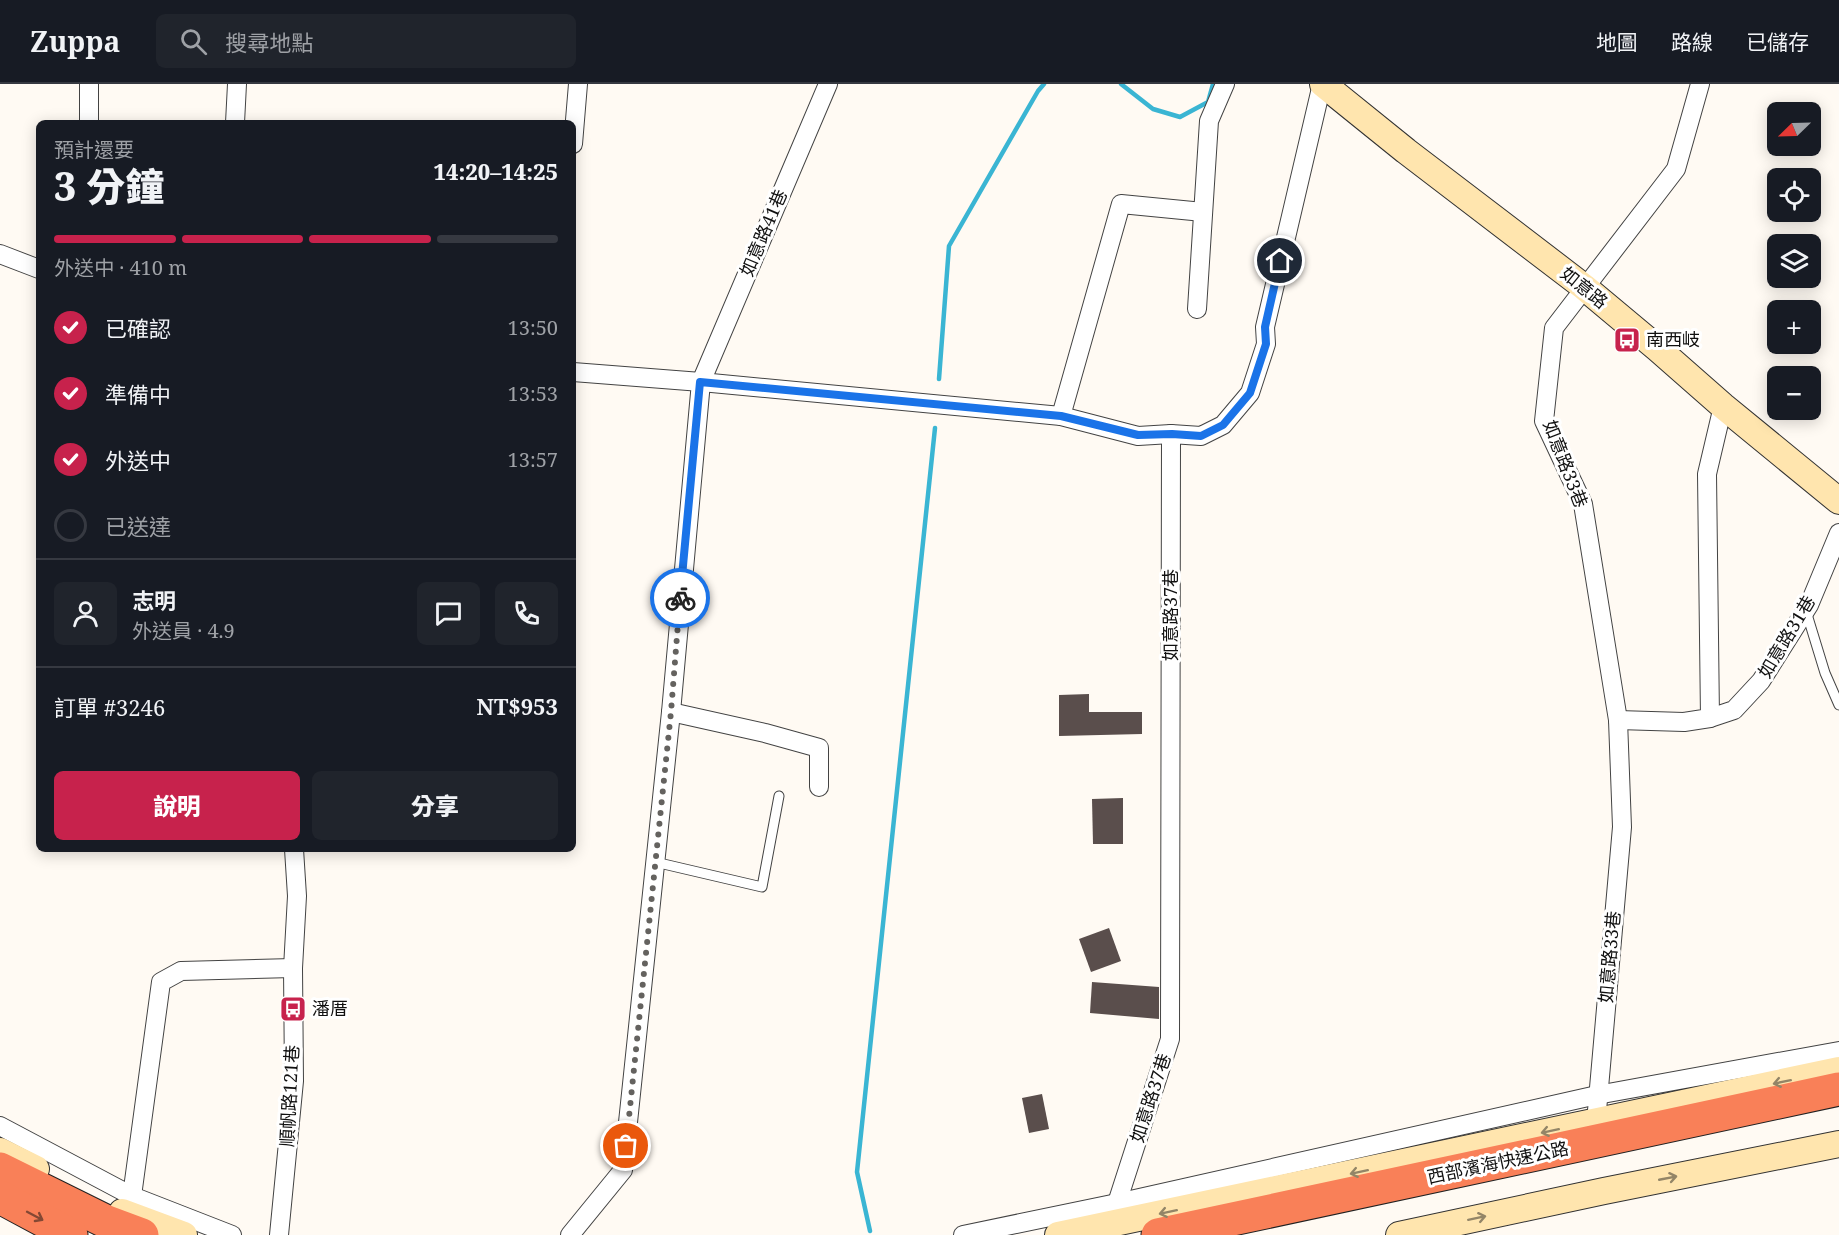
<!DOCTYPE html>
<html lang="zh-TW">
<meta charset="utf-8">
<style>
:root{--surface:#171b24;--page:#20242c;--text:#f1f3f6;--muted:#9ea1a6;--line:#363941;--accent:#c7224c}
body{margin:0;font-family:"Noto Serif","Noto Sans TC",serif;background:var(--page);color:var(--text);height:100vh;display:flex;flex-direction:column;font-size:22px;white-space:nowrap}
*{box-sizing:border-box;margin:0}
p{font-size:20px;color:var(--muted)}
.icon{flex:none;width:33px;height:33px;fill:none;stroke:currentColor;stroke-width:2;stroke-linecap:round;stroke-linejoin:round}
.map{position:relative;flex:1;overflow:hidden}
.side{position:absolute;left:36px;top:36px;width:540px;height:732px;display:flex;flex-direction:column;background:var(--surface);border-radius:9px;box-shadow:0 3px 15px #0003}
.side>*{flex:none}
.needle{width:39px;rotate:247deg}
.fabs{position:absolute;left:1767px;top:18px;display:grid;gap:12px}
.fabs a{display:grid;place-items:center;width:54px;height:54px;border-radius:9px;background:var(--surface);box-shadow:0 3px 15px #0003;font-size:30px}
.pin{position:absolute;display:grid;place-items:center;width:51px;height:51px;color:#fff;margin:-26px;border:3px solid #fff;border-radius:50%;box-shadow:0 2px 6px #0007}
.courier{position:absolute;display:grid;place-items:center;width:60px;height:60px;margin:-30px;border:4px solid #1a73e8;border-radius:50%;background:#fff;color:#222;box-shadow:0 2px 8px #0007}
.headline em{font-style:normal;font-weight:800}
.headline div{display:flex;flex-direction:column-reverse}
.headline{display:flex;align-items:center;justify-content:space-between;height:102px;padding:0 18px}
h1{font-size:39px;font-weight:800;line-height:45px}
.bar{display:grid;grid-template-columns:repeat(4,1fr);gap:9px 6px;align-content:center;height:72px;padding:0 18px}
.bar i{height:8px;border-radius:4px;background:var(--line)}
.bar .current{background:var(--accent)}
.bar p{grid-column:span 4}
.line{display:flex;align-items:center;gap:15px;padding:0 18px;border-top:2px solid var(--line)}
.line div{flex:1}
.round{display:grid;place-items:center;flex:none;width:63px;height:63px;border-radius:9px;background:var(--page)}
ol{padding:0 18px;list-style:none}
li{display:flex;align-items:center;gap:18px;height:66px}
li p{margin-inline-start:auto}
li .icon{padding:6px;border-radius:50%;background:var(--accent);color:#fff;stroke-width:4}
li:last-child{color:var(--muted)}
li i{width:33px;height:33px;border:3px solid var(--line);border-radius:50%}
.button{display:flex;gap:12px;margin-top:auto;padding:12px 18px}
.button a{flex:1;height:69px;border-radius:9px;background:var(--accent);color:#fff;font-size:24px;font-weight:800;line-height:69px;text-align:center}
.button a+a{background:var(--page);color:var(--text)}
header{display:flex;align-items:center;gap:36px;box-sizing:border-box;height:84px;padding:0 30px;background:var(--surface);border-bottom:2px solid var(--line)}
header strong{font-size:28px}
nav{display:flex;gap:33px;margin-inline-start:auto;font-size:21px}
.search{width:420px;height:54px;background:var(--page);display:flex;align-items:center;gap:15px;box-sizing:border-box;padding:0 21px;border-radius:9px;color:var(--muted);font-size:22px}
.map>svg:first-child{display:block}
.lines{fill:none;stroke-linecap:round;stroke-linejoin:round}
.stream{stroke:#3ab5d3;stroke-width:4.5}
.building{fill:#5a4e4c}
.lane-casing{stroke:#434343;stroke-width:11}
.street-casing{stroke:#434343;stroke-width:20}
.secondary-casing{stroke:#323232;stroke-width:28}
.highway-casing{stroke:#212121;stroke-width:35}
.lane{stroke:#fff;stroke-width:9}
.street{stroke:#fff;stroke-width:18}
.secondary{stroke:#ffe5ae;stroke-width:26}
.highway{stroke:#f98058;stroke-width:33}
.oneway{stroke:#938567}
.oneway2{stroke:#844834}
.done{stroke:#64625f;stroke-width:6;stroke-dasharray:0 10.8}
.route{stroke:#1a73e8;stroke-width:8}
.labels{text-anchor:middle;stroke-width:6;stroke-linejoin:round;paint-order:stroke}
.street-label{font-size:18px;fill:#101010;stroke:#fff}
.poi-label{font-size:18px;fill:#101010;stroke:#fff;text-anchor:start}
</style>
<header>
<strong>Zuppa</strong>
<div class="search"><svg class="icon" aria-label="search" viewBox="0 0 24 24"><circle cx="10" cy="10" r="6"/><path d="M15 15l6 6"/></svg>搜尋地點</div>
<nav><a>地圖</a><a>路線</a><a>已儲存</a></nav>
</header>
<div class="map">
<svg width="1839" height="1151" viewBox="0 0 1839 1151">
<rect width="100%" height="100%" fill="#fffaf3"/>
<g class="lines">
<g class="stream">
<polyline points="1121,0 1153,25 1180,33 1208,18 1213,0"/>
<polyline points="939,295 949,162 1038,7 1044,0"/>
<polyline points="870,1147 857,1088 935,344"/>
</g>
</g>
<g class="building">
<polygon points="1089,610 1089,628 1142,628 1142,650 1059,652 1059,611"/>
<polygon points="1123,714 1123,760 1093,760 1092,715"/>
<polygon points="1109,844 1121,877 1091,888 1079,855"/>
<polygon points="1092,898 1159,903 1159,935 1090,929"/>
<polygon points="1042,1010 1049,1045 1029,1049 1022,1014"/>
</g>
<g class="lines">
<defs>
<g id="lane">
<polyline points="1806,527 1825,589 1839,621"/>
<polyline points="655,778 762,803 779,712"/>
</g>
<g id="street">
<polyline points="89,39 89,0"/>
<polyline points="235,39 237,0"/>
<polyline points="573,60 578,0"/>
<polyline points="0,170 39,185"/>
<polyline points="1197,225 1209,37 1225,0"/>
<polyline points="573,288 701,298 1061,332 1138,352 1171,350"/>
<polyline points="1061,332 1121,120 1203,128"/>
<polyline points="671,628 765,649 819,664 819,703"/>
<polyline points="1710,634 1734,626 1761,597 1809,521 1839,449"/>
<polyline points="1618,636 1684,638 1710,634 1707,390 1723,322"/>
<polyline points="1596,1038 1622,743 1618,636 1583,420 1544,337 1554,244 1676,85 1700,0"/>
<polyline points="0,1042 132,1112 232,1151"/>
<polyline points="132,1112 161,898 181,887 293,884"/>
<polyline points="1117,1119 1170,955 1171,350 1201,352 1223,341 1250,309 1266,260 1265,243 1322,0"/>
<polyline points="279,1151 294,997 293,884 297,812 294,765"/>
<polyline points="570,1151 623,1086 671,628 701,298 828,0"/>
<polyline points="963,1151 1117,1119 1597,1011 1839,967"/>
</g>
<g id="secondary">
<polyline points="1323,0 1406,67 1584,203 1657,264 1723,322 1839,417"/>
<polyline points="0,1067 36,1085"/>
<polyline points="122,1128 184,1151"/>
<polyline points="1058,1151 1839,986"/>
<polyline points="1399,1151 1604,1107 1839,1060"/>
</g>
<g id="highway">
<polyline points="0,1085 107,1138 142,1151"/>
<polyline points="0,1113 71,1151"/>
<polyline points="1158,1151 1839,1005"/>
</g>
</defs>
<use href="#lane" class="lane-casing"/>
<use href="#street" class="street-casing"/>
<use href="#secondary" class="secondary-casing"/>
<use href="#highway" class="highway-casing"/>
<use href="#lane" class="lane"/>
<use href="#street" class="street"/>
<use href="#secondary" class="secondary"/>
<use href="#highway" class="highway"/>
</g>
<defs><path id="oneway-shaft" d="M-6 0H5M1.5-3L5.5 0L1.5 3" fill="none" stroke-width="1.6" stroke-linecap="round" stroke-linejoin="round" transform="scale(1.5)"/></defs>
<g class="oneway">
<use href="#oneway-shaft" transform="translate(1782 998) rotate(168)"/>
<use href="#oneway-shaft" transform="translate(1550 1047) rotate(168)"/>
<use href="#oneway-shaft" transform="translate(1359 1088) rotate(168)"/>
<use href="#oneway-shaft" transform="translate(1668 1094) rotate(-11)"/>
<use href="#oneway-shaft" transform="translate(1168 1128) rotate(168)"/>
<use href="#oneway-shaft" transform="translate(1477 1134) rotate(-12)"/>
</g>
<use class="oneway2" href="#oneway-shaft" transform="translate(35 1132) rotate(28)"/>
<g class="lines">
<polyline class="done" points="626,1062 671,628 680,514"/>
<polyline class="route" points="680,514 700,298 1061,332 1138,351 1172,350 1201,352 1223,341 1250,309 1266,260 1265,243 1280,177"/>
</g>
<defs>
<symbol id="bus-square" viewBox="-11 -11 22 22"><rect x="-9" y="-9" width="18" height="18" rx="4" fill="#c7224c" stroke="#fff"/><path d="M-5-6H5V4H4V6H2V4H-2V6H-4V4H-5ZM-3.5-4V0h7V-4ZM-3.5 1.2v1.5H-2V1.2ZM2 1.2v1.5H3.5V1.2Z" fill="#fff"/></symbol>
</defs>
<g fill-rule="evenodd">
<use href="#bus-square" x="1612" y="241" width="30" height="30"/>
<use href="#bus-square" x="278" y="910" width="30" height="30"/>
</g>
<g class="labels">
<g class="street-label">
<text transform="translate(764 149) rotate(-67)" y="6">如意路41巷</text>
<text transform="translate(1584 204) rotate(39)" y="6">如意路</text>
<text transform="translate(1565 380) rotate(69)" y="6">如意路33巷</text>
<text transform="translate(1171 531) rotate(-90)" y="6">如意路37巷</text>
<text transform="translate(1787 553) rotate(-59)" y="6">如意路31巷</text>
<text transform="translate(1610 873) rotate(-85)" y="6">如意路33巷</text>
<text transform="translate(290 1012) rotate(-87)" y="6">順帆路121巷</text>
<text transform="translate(1151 1014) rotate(-72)" y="6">如意路37巷</text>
<text transform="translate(1498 1079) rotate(-12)" y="6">西部濱海快速公路</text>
</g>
<g class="poi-label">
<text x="1646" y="262">南西岐</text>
<text x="312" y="931">潘厝</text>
</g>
</g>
</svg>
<div class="fabs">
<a><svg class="needle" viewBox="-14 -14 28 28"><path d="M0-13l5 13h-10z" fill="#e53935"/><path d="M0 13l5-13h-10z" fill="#9ea1a6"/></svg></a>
<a><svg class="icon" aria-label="locate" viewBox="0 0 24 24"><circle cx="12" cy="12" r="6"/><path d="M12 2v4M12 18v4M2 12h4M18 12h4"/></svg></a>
<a><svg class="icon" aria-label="layers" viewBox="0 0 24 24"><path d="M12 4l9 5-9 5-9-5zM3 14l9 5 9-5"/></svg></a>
<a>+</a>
<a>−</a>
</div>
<div class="pin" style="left:626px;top:1062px;background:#ea580c"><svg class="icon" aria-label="bag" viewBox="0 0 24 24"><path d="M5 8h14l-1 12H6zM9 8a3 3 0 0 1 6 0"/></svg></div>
<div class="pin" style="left:1280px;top:177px;background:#1f2937"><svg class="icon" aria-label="home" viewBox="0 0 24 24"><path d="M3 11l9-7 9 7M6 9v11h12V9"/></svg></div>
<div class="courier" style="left:680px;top:514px"><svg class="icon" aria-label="bike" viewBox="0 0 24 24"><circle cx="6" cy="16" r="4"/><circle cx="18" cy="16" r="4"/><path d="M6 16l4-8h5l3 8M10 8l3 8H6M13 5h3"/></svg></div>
<section class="side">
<div class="headline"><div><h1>3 分鐘</h1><p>預計還要</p></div><em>14:20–14:25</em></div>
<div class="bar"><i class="current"></i><i class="current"></i><i class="current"></i><i></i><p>外送中 · 410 m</p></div>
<ol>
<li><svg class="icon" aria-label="check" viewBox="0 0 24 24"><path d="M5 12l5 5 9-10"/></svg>已確認<p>13:50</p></li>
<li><svg class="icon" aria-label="check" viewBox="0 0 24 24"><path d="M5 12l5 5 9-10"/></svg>準備中<p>13:53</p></li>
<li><svg class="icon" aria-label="check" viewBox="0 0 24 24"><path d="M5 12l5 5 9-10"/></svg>外送中<p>13:57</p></li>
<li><i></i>已送達</li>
</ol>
<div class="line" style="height:108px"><a class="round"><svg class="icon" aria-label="person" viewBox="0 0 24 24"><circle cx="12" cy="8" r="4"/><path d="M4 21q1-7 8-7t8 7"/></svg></a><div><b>志明</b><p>外送員 · 4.9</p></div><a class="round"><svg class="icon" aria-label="chat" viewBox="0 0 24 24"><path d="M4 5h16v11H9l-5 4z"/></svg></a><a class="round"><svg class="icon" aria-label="phone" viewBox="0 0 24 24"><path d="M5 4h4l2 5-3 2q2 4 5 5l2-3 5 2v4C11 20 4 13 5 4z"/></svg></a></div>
<div class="line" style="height:78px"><div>訂單 #3246</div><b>NT$953</b></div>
<div class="button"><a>說明</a><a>分享</a></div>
</section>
</div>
